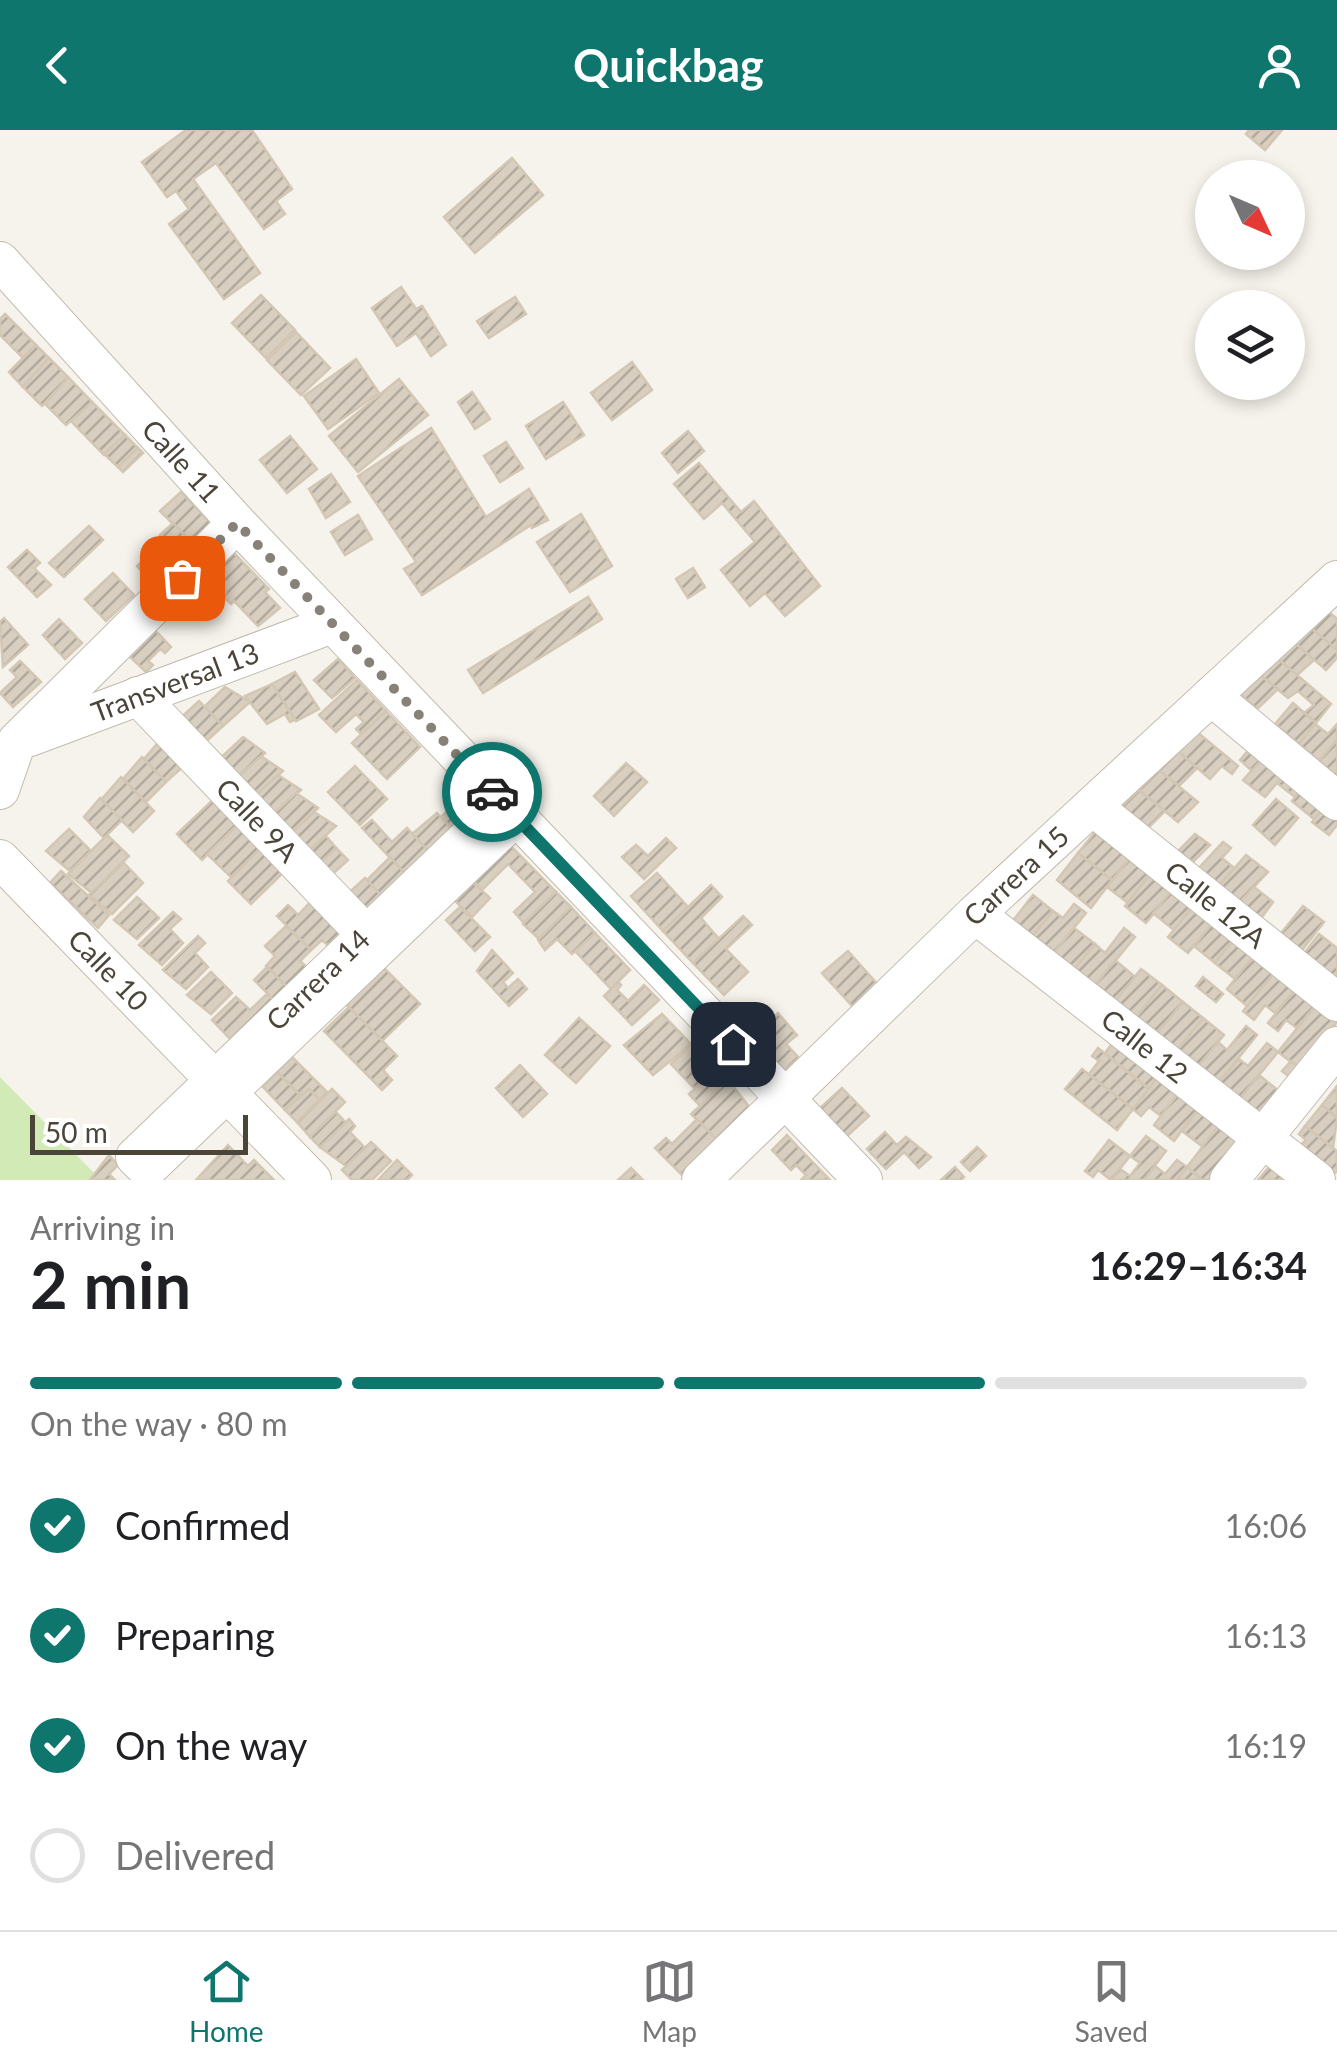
<!DOCTYPE html>
<meta charset="utf-8">
<style>
:root{--surface:#fff;--page:#f6f6f6;--text:#202124;--muted:#757577;--line:#e0e0e0;--accent:#0f766e}
body{margin:0;font-family:Lato,sans-serif;background:var(--page);color:var(--text);height:100vh;display:flex;flex-direction:column;font-size:38px;white-space:nowrap}
*{box-sizing:border-box;margin:0}
p{font-size:32px;color:var(--muted)}
.icon{flex:none;width:55px;height:55px;fill:none;stroke:currentColor;stroke-width:2;stroke-linecap:round;stroke-linejoin:round}
.map{position:relative;height:1050px;overflow:hidden}
.sheet{display:flex;flex-direction:column;background:var(--surface);flex:1}
.sheet>*{flex:none}
.needle{width:65px;rotate:134deg}
.tools{position:absolute;left:1195px;top:30px;display:grid;gap:20px}
.tools a{display:grid;place-items:center;width:110px;height:110px;border-radius:50%;background:var(--surface);box-shadow:0 5px 15px #0003;font-size:50px}
.scale{position:absolute;left:30px;bottom:25px;width:218px;box-sizing:border-box;padding-left:10px;border:5px solid #4b4439;border-top:0;font-size:28px;line-height:35px;white-space:nowrap;color:#4b4439;-webkit-text-stroke:8px #fff;paint-order:stroke}
.pin{position:absolute;display:grid;place-items:center;width:85px;height:85px;color:#fff;margin:-42px;border-radius:20px;box-shadow:0 5px 15px #0006}
.courier{position:absolute;display:grid;place-items:center;width:100px;height:100px;margin:-50px;border:8px solid #0f766e;border-radius:50%;background:#fff;color:#222;box-shadow:0 2px 12px #0007}
.headline em{font-style:normal;font-weight:700}
.headline div{display:flex;flex-direction:column-reverse}
.headline{display:flex;align-items:center;justify-content:space-between;height:170px;padding:0 30px}
h1{font-size:65px;font-weight:700;line-height:75px}
.bar{display:grid;grid-template-columns:repeat(4,1fr);gap:15px 10px;align-content:center;height:120px;padding:0 30px}
.bar i{height:12px;border-radius:8px;background:var(--line)}
.bar .current{background:var(--accent)}
.bar p{grid-column:span 4}
ol{padding:0 30px;list-style:none}
li{display:flex;align-items:center;gap:30px;height:110px}
li p{margin-inline-start:auto}
li .icon{padding:10px;border-radius:50%;background:var(--accent);color:#fff;stroke-width:4}
li:last-child{color:var(--muted)}
li i{width:55px;height:55px;border:5px solid var(--line);border-radius:50%}
header{display:flex;justify-content:space-between;align-items:center;height:130px;padding:0 30px;background:var(--accent);color:#fff;font-size:45px;font-weight:700}
.dock{display:flex;justify-content:space-around;align-items:center;height:140px;border-top:2px solid var(--line);background:var(--surface);font-size:28px;color:var(--muted)}
.dock a{display:grid;justify-items:center;gap:5px}
.dock .current{color:var(--accent)}
.map>svg:first-child{display:block}
.garden{fill:#d2eab5}
.building{fill:url(#building-hatch);stroke:#d3c7b4;stroke-width:2.5}
.lines{fill:none;stroke-linecap:round;stroke-linejoin:round}
.minor-casing{stroke:#c2bbae;stroke-width:40}
.minor{stroke:#fff;stroke-width:38}
.done{stroke:#878178;stroke-width:10;stroke-dasharray:0 18}
.route{stroke:#0f766e;stroke-width:12}
.labels{text-anchor:middle;stroke-width:8;stroke-linejoin:round;paint-order:stroke}
.street-label{font-size:28px;fill:#4b4439;stroke:#fff}
</style>
<header><svg class="icon" aria-label="back" viewBox="0 0 24 24"><path d="M15 5l-7 7 7 7"/></svg>Quickbag<svg class="icon" aria-label="person" viewBox="0 0 24 24"><circle cx="12" cy="8" r="4"/><path d="M4 21q1-7 8-7t8 7"/></svg></header>
<div class="map">
<svg width="1337" height="1050" viewBox="0 0 1337 1050">
<defs>
<pattern id="building-hatch" width="6" height="6" patternUnits="userSpaceOnUse" patternTransform="scale(2.5)"><rect width="6" height="6" fill="#d8cfc1"/><path d="M-1 1l2-2M0 6l6-6M5 7l2-2" fill="none" stroke="#b1aa9e"/></pattern>
</defs>
<rect width="100%" height="100%" fill="#f6f3ec"/>
<polygon class="garden" points="0,947 95,1044 109,1025 118,1035 109,1044 115,1050 0,1050"/>
<g class="building">
<polygon points="186,0 252,0 292,59 276,71 285,84 264,99 216,33 193,49 260,143 224,169 169,94 189,79 176,61 167,67 142,32"/>
<polygon points="1249,0 1282,0 1265,20 1246,4"/>
<polygon points="512,28 543,65 475,123 444,87"/>
<polygon points="401,157 416,179 422,176 446,215 431,226 416,203 397,216 372,178"/>
<polygon points="261,165 295,200 266,228 232,193"/>
<polygon points="515,167 526,184 489,208 477,191"/>
<polygon points="5,184 36,215 23,228 0,205 0,189"/>
<polygon points="296,202 330,238 301,265 267,230"/>
<polygon points="36,215 49,228 23,257 9,242"/>
<polygon points="49,228 68,247 42,276 23,257"/>
<polygon points="356,229 379,263 328,299 304,266"/>
<polygon points="632,232 652,260 612,290 591,263"/>
<polygon points="68,247 92,272 66,295 45,274"/>
<polygon points="399,249 428,285 358,342 329,306"/>
<polygon points="472,262 490,289 475,299 458,272"/>
<polygon points="92,272 125,305 104,325 71,291"/>
<polygon points="563,272 584,305 546,329 526,296"/>
<polygon points="431,298 486,387 529,359 548,390 532,398 531,395 422,465 404,439 416,432 358,346"/>
<polygon points="688,301 704,321 678,343 662,323"/>
<polygon points="125,305 138,318 118,337 104,324"/>
<polygon points="290,306 317,339 287,363 260,330"/>
<polygon points="506,312 523,338 500,352 484,326"/>
<polygon points="138,318 143,323 123,342 118,337"/>
<polygon points="699,333 741,382 754,371 820,456 785,486 765,463 750,476 721,440 755,412 722,373 704,389 674,354"/>
<polygon points="331,344 350,372 326,388 309,359"/>
<polygon points="181,362 211,393 191,412 160,381"/>
<polygon points="581,384 612,436 570,462 537,412"/>
<polygon points="358,385 372,409 345,425 331,402"/>
<polygon points="173,393 191,412 178,423 160,405"/>
<polygon points="89,396 103,410 64,447 49,433"/>
<polygon points="170,415 178,423 150,450 137,436 145,429 150,434"/>
<polygon points="27,420 40,433 34,438 51,455 37,467 8,437"/>
<polygon points="234,423 269,459 265,462 280,478 258,496 234,471 231,474 223,466 226,462 211,445"/>
<polygon points="693,438 705,457 688,468 676,449"/>
<polygon points="113,443 134,465 106,491 85,469"/>
<polygon points="588,467 602,489 483,563 468,540"/>
<polygon points="1329,482 1337,489 1337,520 1311,498"/>
<polygon points="4,488 28,515 3,537 0,492"/>
<polygon points="59,489 82,513 65,529 43,505"/>
<polygon points="1311,498 1337,520 1337,528 1326,540 1294,512"/>
<polygon points="154,499 171,517 165,523 160,519 148,531 153,535 146,542 128,525"/>
<polygon points="1294,512 1314,530 1297,545 1277,528"/>
<polygon points="1277,528 1331,574 1316,593 1304,583 1314,575 1298,561 1288,568 1259,544"/>
<polygon points="338,529 355,548 332,568 314,550"/>
<polygon points="20,531 41,552 13,577 0,563 17,547 10,540"/>
<polygon points="295,542 319,579 296,591 272,554"/>
<polygon points="1259,544 1278,559 1257,579 1238,562"/>
<polygon points="357,550 386,581 361,604 356,599 364,592 356,584 336,602 319,585"/>
<polygon points="272,554 295,590 290,592 285,584 267,594 245,566"/>
<polygon points="225,557 250,572 223,596 204,577"/>
<polygon points="199,571 223,596 200,617 176,592"/>
<polygon points="1293,573 1316,593 1299,614 1275,594"/>
<polygon points="386,581 420,617 387,649 352,613"/>
<polygon points="1315,594 1328,604 1337,594 1337,610 1319,631 1299,614"/>
<polygon points="1197,602 1238,636 1232,644 1222,636 1210,649 1178,621"/>
<polygon points="243,607 265,623 236,648 215,633"/>
<polygon points="162,608 187,633 166,652 144,629"/>
<polygon points="1337,610 1337,647 1319,631"/>
<polygon points="1254,614 1267,624 1252,641 1240,630"/>
<polygon points="1178,621 1197,638 1179,656 1159,640"/>
<polygon points="1267,624 1288,640 1265,667 1243,650"/>
<polygon points="261,626 283,641 254,667 233,652"/>
<polygon points="142,627 166,652 146,672 123,649"/>
<polygon points="626,633 647,652 614,686 594,666"/>
<polygon points="355,636 387,669 360,695 328,662"/>
<polygon points="1159,640 1198,672 1178,692 1139,660"/>
<polygon points="1288,640 1305,655 1295,667 1277,653"/>
<polygon points="278,645 301,660 271,686 250,670"/>
<polygon points="121,647 154,681 133,702 101,670"/>
<polygon points="455,655 482,683 458,705 441,687 454,675 444,664"/>
<polygon points="1305,655 1328,673 1314,689 1292,671"/>
<polygon points="1139,660 1165,681 1146,700 1119,679"/>
<polygon points="296,663 318,678 289,706 268,689"/>
<polygon points="218,665 242,690 202,730 177,704"/>
<polygon points="100,668 122,690 104,708 84,687"/>
<polygon points="1276,669 1298,688 1275,715 1253,695"/>
<polygon points="1328,673 1337,680 1337,695 1329,705 1312,692"/>
<polygon points="314,682 336,696 303,726 286,708"/>
<polygon points="437,683 458,705 434,727 412,704"/>
<polygon points="372,690 392,712 407,698 434,727 410,749 362,698"/>
<polygon points="241,692 266,713 231,747 207,724"/>
<polygon points="1100,696 1134,723 1112,750 1078,723"/>
<polygon points="69,699 91,721 70,741 46,721"/>
<polygon points="1195,704 1210,715 1193,732 1178,721"/>
<polygon points="107,705 129,726 92,763 68,744"/>
<polygon points="326,706 336,718 314,738 303,726"/>
<polygon points="666,708 676,718 644,749 622,727 636,715 648,726"/>
<polygon points="1223,712 1231,718 1222,728 1234,738 1217,758 1196,741"/>
<polygon points="508,713 556,762 524,793 514,782 535,762 508,734 482,760 472,749"/>
<polygon points="264,715 289,737 251,774 228,751"/>
<polygon points="336,718 348,730 326,750 314,738"/>
<polygon points="1078,723 1112,750 1091,778 1057,750"/>
<polygon points="1134,723 1154,739 1128,773 1107,757"/>
<polygon points="1246,725 1268,742 1238,774 1217,758"/>
<polygon points="390,727 410,749 386,771 367,750"/>
<polygon points="123,732 143,753 112,784 89,765"/>
<polygon points="1154,739 1176,756 1146,793 1125,776"/>
<polygon points="61,741 109,785 98,798 50,753"/>
<polygon points="657,743 688,777 663,801 631,766"/>
<polygon points="365,748 386,771 364,791 343,768"/>
<polygon points="469,749 490,768 472,787 452,768"/>
<polygon points="711,755 722,767 701,788 719,809 693,833 663,801"/>
<polygon points="1176,756 1196,773 1174,800 1153,783"/>
<polygon points="1254,757 1273,772 1259,791 1238,774"/>
<polygon points="556,762 571,777 539,809 523,794"/>
<polygon points="317,765 353,802 334,821 322,810 311,820 277,786 288,775 298,785"/>
<polygon points="1033,765 1053,781 1031,808 1012,792"/>
<polygon points="137,767 159,788 137,809 114,790"/>
<polygon points="1196,773 1216,789 1188,823 1168,807"/>
<polygon points="1074,774 1086,783 1052,825 1031,808 1053,781 1063,788"/>
<polygon points="1303,776 1324,792 1299,824 1278,807"/>
<polygon points="460,777 490,807 475,821 446,790"/>
<polygon points="571,777 595,803 572,824 557,809 545,820 538,810"/>
<polygon points="173,782 181,789 170,799 183,813 162,835 139,815"/>
<polygon points="743,786 752,795 726,819 748,842 724,865 693,833"/>
<polygon points="1216,789 1237,805 1215,833 1194,816"/>
<polygon points="286,796 311,820 300,831 312,842 292,862 266,836 275,826 265,816"/>
<polygon points="1074,798 1095,814 1073,841 1052,825"/>
<polygon points="1124,798 1135,807 1093,858 1073,841 1095,814 1105,823"/>
<polygon points="595,803 630,840 611,859 575,821"/>
<polygon points="1319,804 1337,818 1337,854 1302,826"/>
<polygon points="1237,805 1257,822 1235,849 1215,833"/>
<polygon points="198,806 205,813 195,823 208,837 186,859 163,840"/>
<polygon points="492,820 513,843 503,852 508,858 518,849 527,859 509,876 477,841"/>
<polygon points="848,821 879,856 854,878 822,843"/>
<polygon points="1257,822 1278,838 1247,876 1227,859"/>
<polygon points="1115,830 1135,847 1113,874 1093,858"/>
<polygon points="267,837 292,862 279,875 254,850"/>
<polygon points="383,837 420,874 382,911 346,874"/>
<polygon points="1278,838 1299,855 1275,883 1265,875 1254,890 1243,881"/>
<polygon points="1141,839 1162,855 1134,890 1113,874"/>
<polygon points="211,842 232,863 211,884 187,865"/>
<polygon points="1203,847 1223,864 1216,872 1196,856"/>
<polygon points="618,852 621,855 617,860 628,871 644,855 659,870 632,895 604,866"/>
<polygon points="1162,855 1183,872 1154,907 1134,890"/>
<polygon points="1299,855 1319,871 1297,898 1286,890 1278,901 1268,893"/>
<polygon points="267,864 279,875 233,912 212,890 236,867 250,880"/>
<polygon points="1319,871 1337,886 1337,892 1299,938 1278,922"/>
<polygon points="1183,872 1203,888 1175,923 1154,907"/>
<polygon points="349,877 397,926 383,940 392,950 382,960 324,901"/>
<polygon points="778,883 797,905 786,914 799,928 782,943 749,908"/>
<polygon points="662,884 691,914 653,945 624,915"/>
<polygon points="579,888 610,916 576,953 545,925"/>
<polygon points="1203,888 1224,905 1195,940 1175,923"/>
<polygon points="1246,896 1257,905 1216,956 1195,940 1218,912 1227,920"/>
<polygon points="696,909 721,935 695,959 671,934"/>
<polygon points="1114,911 1157,949 1149,959 1105,923"/>
<polygon points="1267,913 1278,922 1237,972 1216,956 1239,929 1248,936"/>
<polygon points="1098,918 1149,959 1133,979 1089,944 1099,931 1092,926"/>
<polygon points="292,927 328,963 320,970 309,959 300,965 277,942"/>
<polygon points="1291,931 1299,938 1291,948 1282,941"/>
<polygon points="520,935 547,964 523,987 496,958"/>
<polygon points="721,935 731,946 700,976 689,964"/>
<polygon points="1165,938 1186,954 1161,986 1149,977 1141,986 1133,979"/>
<polygon points="1082,939 1133,979 1117,1000 1065,959"/>
<polygon points="277,942 300,965 285,980 263,957"/>
<polygon points="1259,945 1280,962 1258,989 1237,972"/>
<polygon points="728,950 751,979 718,1011 691,984"/>
<polygon points="1337,956 1337,988 1322,975"/>
<polygon points="842,958 869,986 846,1007 820,978"/>
<polygon points="309,959 320,970 297,992 285,980"/>
<polygon points="332,959 345,972 310,1007 297,992"/>
<polygon points="1180,961 1205,970 1174,1011 1154,995"/>
<polygon points="1322,975 1337,988 1333,1018 1305,996"/>
<polygon points="1200,977 1226,986 1203,1017 1182,1001"/>
<polygon points="336,982 346,993 320,1017 310,1007"/>
<polygon points="1226,986 1247,1003 1210,1050 1202,1050 1187,1037"/>
<polygon points="349,989 355,996 350,1002 365,1018 346,1036 320,1017"/>
<polygon points="697,989 718,1011 683,1046 655,1018 666,1008 672,1014"/>
<polygon points="1305,996 1337,1021 1337,1041 1329,1048 1295,1020 1306,1010 1299,1004"/>
<polygon points="885,1002 897,1015 906,1007 931,1027 919,1038 904,1022 886,1039 867,1019"/>
<polygon points="787,1005 798,1017 830,1050 801,1050 806,1045 796,1035 791,1040 772,1020"/>
<polygon points="1146,1006 1166,1021 1144,1050 1111,1050 1120,1039 1130,1046 1140,1033 1130,1026"/>
<polygon points="1109,1010 1130,1026 1111,1050 1098,1040 1093,1047 1085,1041"/>
<polygon points="371,1012 391,1031 372,1050 352,1050 342,1040"/>
<polygon points="228,1015 248,1036 254,1030 274,1050 196,1050"/>
<polygon points="977,1017 986,1026 970,1041 961,1032"/>
<polygon points="109,1025 118,1035 109,1044 115,1050 90,1050"/>
<polygon points="397,1030 412,1045 407,1050 378,1050"/>
<polygon points="1177,1030 1187,1037 1177,1050 1144,1050 1155,1036 1165,1044"/>
<polygon points="1270,1036 1292,1050 1258,1050"/>
<polygon points="955,1037 964,1047 961,1050 941,1050"/>
<polygon points="1187,1037 1202,1050 1177,1050"/>
<polygon points="631,1038 643,1050 618,1050"/>
</g>
<g class="lines">
<defs>
<g id="minor">
<path id="s1" d="M 0,131 L 237,393 L 863,1050"/>
<path id="s2" d="M 138,566 L 378,817"/>
<polyline points="1211,566 1337,671"/>
<path id="s3" d="M 30,607 L 332,494"/>
<polyline points="0,660 17,611 237,393"/>
<polyline points="503,674 135,1027 147,1039 516,686"/>
<path id="s4" d="M 1092,676 L 1337,872"/>
<path id="s5" d="M 0,729 L 312,1050"/>
<path id="s6" d="M 975,784 L 1316,1050"/>
<path id="s7" d="M 701,1050 L 975,784 L 1337,450"/>
<polyline points="1229,1050 1337,916"/>
</g>
</defs>
<use href="#minor" class="minor-casing"/>
<use href="#minor" class="minor"/>
</g>
<g class="lines">
<polyline class="done" points="182,448 237,393 492,662"/>
<polyline class="route" points="492,662 733,914"/>
</g>
<g class="labels">
<g class="street-label">
<text dy="10" stroke="none"><textPath href="#s1" startOffset="270">Calle 11</textPath></text>
<text dy="10" stroke="none"><textPath href="#s3" startOffset="155">Transversal 13</textPath></text>
<text dy="10" stroke="none"><textPath href="#s2" startOffset="172">Calle 9A</textPath></text>
<text dy="10" stroke="none"><textPath href="#s7" startOffset="438">Carrera 15</textPath></text>
<text dy="10" stroke="none"><textPath href="#s4" startOffset="158">Calle 12A</textPath></text>
<text dy="10" stroke="none"><textPath href="#s5" startOffset="155">Calle 10</textPath></text>
<text transform="translate(318 850) rotate(-44)" y="10">Carrera 14</text>
<text dy="10" stroke="none"><textPath href="#s6" startOffset="215">Calle 12</textPath></text>
</g>
</g>
</svg>
<div class="tools">
<a><svg class="needle" viewBox="-14 -14 28 28"><path d="M0-13l5 13h-10z" fill="#e53935"/><path d="M0 13l5-13h-10z" fill="#757577"/></svg></a>
<a><svg class="icon" aria-label="layers" viewBox="0 0 24 24"><path d="M12 4l9 5-9 5-9-5zM3 14l9 5 9-5"/></svg></a>
</div>
<div class="scale">50 m</div>
<div class="pin" style="left:182px;top:448px;background:#ea580c"><svg class="icon" aria-label="bag" viewBox="0 0 24 24"><path d="M5 8h14l-1 12H6zM9 8a3 3 0 0 1 6 0"/></svg></div>
<div class="pin" style="left:733px;top:914px;background:#1f2937"><svg class="icon" aria-label="home" viewBox="0 0 24 24"><path d="M3 11l9-7 9 7M6 9v11h12V9"/></svg></div>
<div class="courier" style="left:492px;top:662px"><svg class="icon" aria-label="car" viewBox="0 0 24 24"><path d="M5 17H2v-5l4-1 3-4h7l3 4 3 1v5h-3M9 17h6M6 11h13"/><circle cx="7" cy="17" r="2"/><circle cx="17" cy="17" r="2"/></svg></div>
</div>
<section class="sheet">
<div class="headline"><div><h1>2 min</h1><p>Arriving in</p></div><em>16:29–16:34</em></div>
<div class="bar"><i class="current"></i><i class="current"></i><i class="current"></i><i></i><p>On the way · 80 m</p></div>
<ol>
<li><svg class="icon" aria-label="check" viewBox="0 0 24 24"><path d="M5 12l5 5 9-10"/></svg>Confirmed<p>16:06</p></li>
<li><svg class="icon" aria-label="check" viewBox="0 0 24 24"><path d="M5 12l5 5 9-10"/></svg>Preparing<p>16:13</p></li>
<li><svg class="icon" aria-label="check" viewBox="0 0 24 24"><path d="M5 12l5 5 9-10"/></svg>On the way<p>16:19</p></li>
<li><i></i>Delivered</li>
</ol>
</section>
<nav class="dock">
<a class="current"><svg class="icon" aria-label="home" viewBox="0 0 24 24"><path d="M3 11l9-7 9 7M6 9v11h12V9"/></svg>Home</a>
<a><svg class="icon" aria-label="map" viewBox="0 0 24 24"><path d="M3 6l6-2 6 2 6-2v14l-6 2-6-2-6 2zM9 4v14M15 6v14"/></svg>Map</a>
<a><svg class="icon" aria-label="saved" viewBox="0 0 24 24"><path d="M7 4h10v16l-5-4-5 4z"/></svg>Saved</a>
</nav>
